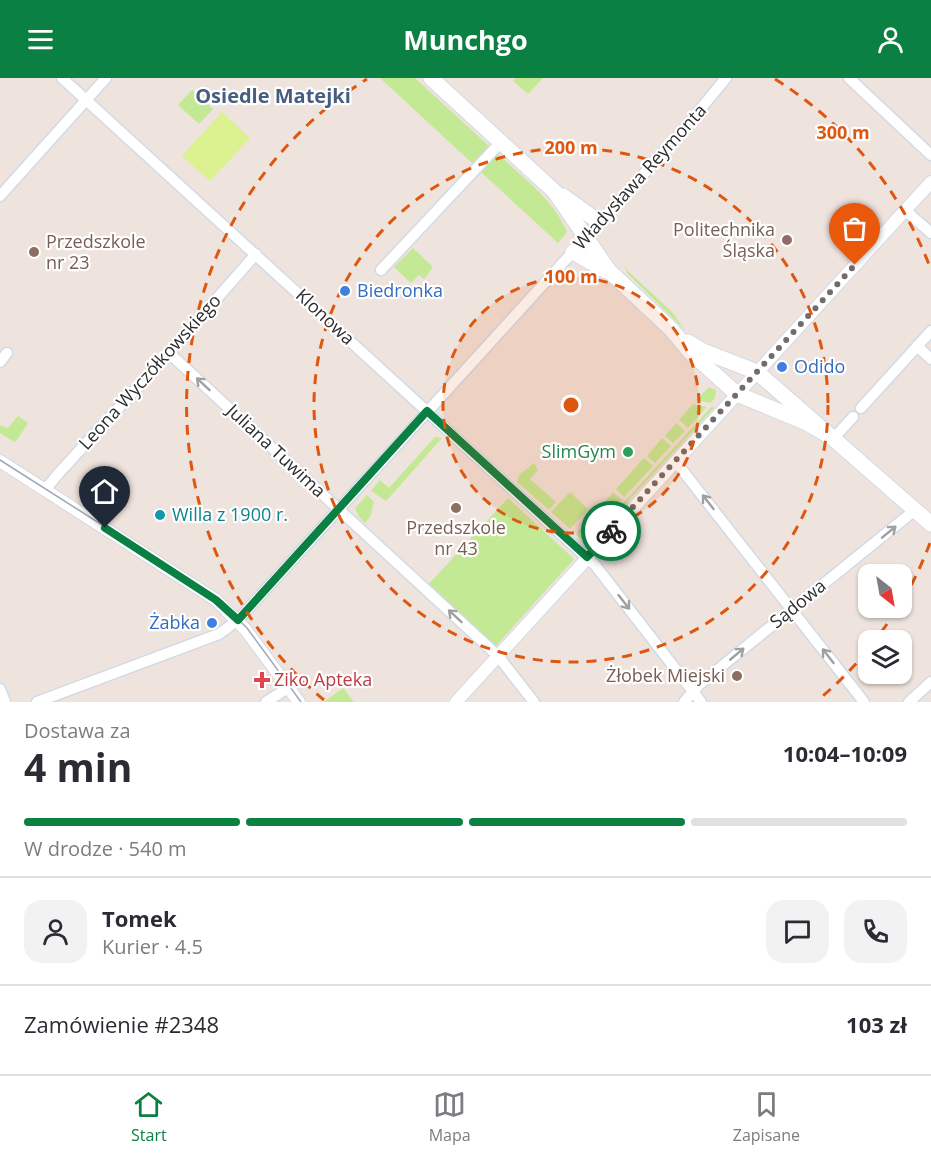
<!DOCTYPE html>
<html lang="pl">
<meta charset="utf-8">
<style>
:root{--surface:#fff;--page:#f2f2f3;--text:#2b2b33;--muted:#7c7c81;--line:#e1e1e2;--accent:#0b8043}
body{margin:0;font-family:"Open Sans",sans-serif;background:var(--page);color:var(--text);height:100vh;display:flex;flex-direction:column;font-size:22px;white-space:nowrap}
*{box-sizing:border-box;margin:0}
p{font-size:20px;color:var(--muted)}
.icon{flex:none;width:33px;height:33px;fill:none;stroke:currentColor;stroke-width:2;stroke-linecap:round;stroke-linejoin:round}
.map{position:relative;height:624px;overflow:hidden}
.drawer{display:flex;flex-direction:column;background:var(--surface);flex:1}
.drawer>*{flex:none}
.needle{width:39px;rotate:149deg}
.tools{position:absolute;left:858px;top:486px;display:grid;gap:12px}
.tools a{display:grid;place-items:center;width:54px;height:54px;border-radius:12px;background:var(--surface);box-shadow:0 2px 4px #0004;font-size:30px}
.pin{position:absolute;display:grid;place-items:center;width:51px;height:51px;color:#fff;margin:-62px -26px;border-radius:50% 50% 50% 0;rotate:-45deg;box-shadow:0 0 6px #0007}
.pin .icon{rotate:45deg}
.courier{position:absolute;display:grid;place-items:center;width:60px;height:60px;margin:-30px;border:4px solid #0b8043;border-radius:50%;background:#fff;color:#222;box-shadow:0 2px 8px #0007}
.overview em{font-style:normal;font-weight:700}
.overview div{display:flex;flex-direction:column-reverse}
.overview{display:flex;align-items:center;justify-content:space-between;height:102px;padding:0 24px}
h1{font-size:39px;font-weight:700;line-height:45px}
.bar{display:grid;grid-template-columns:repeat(4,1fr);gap:9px 6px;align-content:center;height:72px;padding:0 24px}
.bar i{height:8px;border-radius:4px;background:var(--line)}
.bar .on{background:var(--accent)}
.bar p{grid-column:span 4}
.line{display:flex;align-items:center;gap:15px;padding:0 24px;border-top:2px solid var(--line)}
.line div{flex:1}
.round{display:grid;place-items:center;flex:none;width:63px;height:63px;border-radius:18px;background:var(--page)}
header{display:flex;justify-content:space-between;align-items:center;height:78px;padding:0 24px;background:var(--accent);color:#fff;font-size:27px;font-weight:700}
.tab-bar{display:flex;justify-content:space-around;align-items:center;height:84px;border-top:2px solid var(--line);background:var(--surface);font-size:16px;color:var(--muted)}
.tab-bar a{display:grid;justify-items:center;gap:3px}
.tab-bar .on{color:var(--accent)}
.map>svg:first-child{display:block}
.green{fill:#c3e995}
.pitch{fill:#dcf190}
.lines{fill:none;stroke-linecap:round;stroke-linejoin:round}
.minor-casing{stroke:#d2dae6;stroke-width:13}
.tertiary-casing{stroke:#d2dae6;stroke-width:14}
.secondary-casing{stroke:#d2dae6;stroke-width:17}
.minor{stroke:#fff;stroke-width:10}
.tertiary{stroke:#fff;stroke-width:12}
.secondary{stroke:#fff;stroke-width:15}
.tram{stroke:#9fa8b8;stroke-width:1.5}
.oneway{stroke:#a0a0a0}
.done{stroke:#706c6a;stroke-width:6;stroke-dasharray:0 10.8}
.route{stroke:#0b8043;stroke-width:8}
.ring{fill:none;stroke:#df570e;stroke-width:3;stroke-dasharray:10 8}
.education-dot{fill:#8d6e63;stroke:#fff;stroke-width:2}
.shop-dot{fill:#3f7fe0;stroke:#fff;stroke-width:2}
.leisure-dot{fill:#2e9e5b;stroke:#fff;stroke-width:2}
.culture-dot{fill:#0f9aa8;stroke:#fff;stroke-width:2}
.health-dot{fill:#e0444e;stroke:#fff;stroke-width:2}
.labels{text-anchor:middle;stroke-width:4.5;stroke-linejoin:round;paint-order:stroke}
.street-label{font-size:18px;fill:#2c2c2c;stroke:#fff}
.education-label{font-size:18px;fill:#785e54;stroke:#fff;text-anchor:end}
.shop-label{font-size:18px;fill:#366cbe;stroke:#fff;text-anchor:start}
.leisure-label{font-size:18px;fill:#27864d;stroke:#fff;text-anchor:end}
.culture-label{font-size:18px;fill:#0d838f;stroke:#fff;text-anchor:start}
.health-label{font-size:18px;fill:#be3a42;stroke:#fff;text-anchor:start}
.neighbourhood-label{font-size:20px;font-weight:bold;fill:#485e81;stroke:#fff}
.centre{fill:#df570e;stroke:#fff;stroke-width:3}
.ring-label{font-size:18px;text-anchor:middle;font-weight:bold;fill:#df570e;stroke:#fff;stroke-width:4.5;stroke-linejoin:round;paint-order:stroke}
</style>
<header><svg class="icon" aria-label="menu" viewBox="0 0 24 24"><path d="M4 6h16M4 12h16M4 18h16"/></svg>Munchgo<svg class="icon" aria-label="person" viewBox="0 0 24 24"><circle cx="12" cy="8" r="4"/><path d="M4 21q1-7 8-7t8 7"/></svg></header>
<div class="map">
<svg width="931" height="624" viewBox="0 0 931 624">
<rect width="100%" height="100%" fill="#efe3dd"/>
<g class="green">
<polygon points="380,0 415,0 489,68 473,86"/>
<polygon points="516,0 543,0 528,16 513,3"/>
<polygon points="192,12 213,31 199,46 178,27"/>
<path d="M 498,76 C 523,100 554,122 567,154 L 558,165 L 481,94 Z"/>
<polygon points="413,170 433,189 424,201 419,197 411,205 394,189"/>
<polygon points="624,187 629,194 672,234 685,252 628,196"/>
<polygon points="709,309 716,312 715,320 710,325 696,322"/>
<polygon points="693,326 707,329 688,350 679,342"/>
<polygon points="712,328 714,330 594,460 593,458"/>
<polygon points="18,338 28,345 17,362 14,364 0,355 0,347 8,350"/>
<polygon points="676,345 685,353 673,365 665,358"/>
<polygon points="435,359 442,360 386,423 371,413 380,402 389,410"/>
<polygon points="662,360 671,368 655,385 647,378"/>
<polygon points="644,380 653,388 624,419 616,411"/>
<polygon points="534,385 538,392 530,401 556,424 549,432 517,404 519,397"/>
<polygon points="570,414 588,431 570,451 551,434"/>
<polygon points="613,414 622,422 605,441 597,433"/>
<polygon points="367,417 374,424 370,439 365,445 359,439 355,430"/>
<polygon points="508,420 574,481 495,569 428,507"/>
<polygon points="594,436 602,444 584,464 576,456"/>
<polygon points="343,610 354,624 324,624"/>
</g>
<polygon class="pitch" points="222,34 250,60 210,103 182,78"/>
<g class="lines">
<defs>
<g id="minor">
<polyline points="62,0 595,487 701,624"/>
<polyline points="849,0 931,77"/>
<polyline points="0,118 106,0"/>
<polyline points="905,132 931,155"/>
<polyline points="381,192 501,64"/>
<polyline points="917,268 931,281"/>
<polyline points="169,275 498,578 534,624"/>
<polyline points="0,284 7,275"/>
<polyline points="861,330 931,253"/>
<polyline points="833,361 853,339"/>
<polyline points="675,383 864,624"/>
<polyline points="45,412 58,396 169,275 256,176"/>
<polyline points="0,611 5,624"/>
<polyline points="37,624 219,556 238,542 680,56 726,0"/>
<polyline points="266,624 288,610"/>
<polyline points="684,624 699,607 738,575 915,432"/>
<polyline points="909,624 931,604"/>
</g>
<g id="tertiary">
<polyline points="0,383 216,522 245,551 299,624"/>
<polyline points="456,624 931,104"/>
</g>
<g id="secondary">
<polyline points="431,0 555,114 609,193 671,251 690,274 737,316 807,345 831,359"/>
<polyline points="563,118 599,144"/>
<polyline points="573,174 606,193"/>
<polyline points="688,264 703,273 757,294 931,446"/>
</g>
</defs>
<use href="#minor" class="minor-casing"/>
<use href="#tertiary" class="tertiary-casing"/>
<use href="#secondary" class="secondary-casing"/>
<use href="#minor" class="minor"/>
<use href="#tertiary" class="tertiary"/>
<use href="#secondary" class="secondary"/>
<polyline class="tram" points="0,382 217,520 247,550 301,624"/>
</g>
<defs><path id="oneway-shaft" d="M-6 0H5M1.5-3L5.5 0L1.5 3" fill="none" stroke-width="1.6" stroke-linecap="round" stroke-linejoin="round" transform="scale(1.5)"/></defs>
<g class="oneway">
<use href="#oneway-shaft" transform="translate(203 306) rotate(-137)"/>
<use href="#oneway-shaft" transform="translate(708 424) rotate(-128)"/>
<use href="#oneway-shaft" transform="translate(889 454) rotate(-39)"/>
<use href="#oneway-shaft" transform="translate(624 524) rotate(52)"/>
<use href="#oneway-shaft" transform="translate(455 538) rotate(-137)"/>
<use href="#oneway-shaft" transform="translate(737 576) rotate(-40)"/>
<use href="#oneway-shaft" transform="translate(828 578) rotate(-128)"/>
</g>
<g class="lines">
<polyline class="done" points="611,453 855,187"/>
<polyline class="route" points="105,450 216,522 238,542 427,333 587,479 611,453"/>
</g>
<circle cx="571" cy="327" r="128" fill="#df570e" fill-opacity=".12"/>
<g class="ring">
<circle cx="571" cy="327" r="128"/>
<circle cx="571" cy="327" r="257"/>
<path d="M930 465A385 385 0 0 1 903 522M897 531A385 385 0 0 1 876 561M868 572A385 385 0 0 1 818 622M324 622A385 385 0 0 1 367 1M775 1A385 385 0 0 1 930 189"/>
</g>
<g class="education-dot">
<circle cx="787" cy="162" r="6"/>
<circle cx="34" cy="174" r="6"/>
<circle cx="456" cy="430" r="6"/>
<circle cx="737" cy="598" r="6"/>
</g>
<g class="shop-dot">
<circle cx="345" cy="213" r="6"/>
<circle cx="782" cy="289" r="6"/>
<circle cx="212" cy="545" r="6"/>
</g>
<circle class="leisure-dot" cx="628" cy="374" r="6"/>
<circle class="culture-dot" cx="160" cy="437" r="6"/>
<path class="health-dot" d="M259 593h6v6h6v6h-6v6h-6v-6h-6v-6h6z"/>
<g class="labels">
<g class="street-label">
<text transform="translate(640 99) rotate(-48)" y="6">Władysława Reymonta</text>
<text transform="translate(325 239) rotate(43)" y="6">Klonowa</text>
<text transform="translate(150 294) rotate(-48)" y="6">Leona Wyczółkowskiego</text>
<text transform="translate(276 373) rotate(43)" y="6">Juliana Tuwima</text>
<text transform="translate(798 526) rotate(-39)" y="6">Sądowa</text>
</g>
<g class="education-label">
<text x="775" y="158">Politechnika<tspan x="775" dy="21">Śląska</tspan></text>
<text x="46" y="170" text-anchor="start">Przedszkole<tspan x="46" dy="21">nr 23</tspan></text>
<text x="456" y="456" text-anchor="middle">Przedszkole<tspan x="456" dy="21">nr 43</tspan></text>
<text x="725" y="604">Żłobek Miejski</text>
</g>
<g class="shop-label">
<text x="357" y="219">Biedronka</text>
<text x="794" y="295">Odido</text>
<text x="200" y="551" text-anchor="end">Żabka</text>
</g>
<g class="leisure-label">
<text x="616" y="380">SlimGym</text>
</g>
<g class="culture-label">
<text x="172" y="443">Willa z 1900 r.</text>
</g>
<g class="health-label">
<text x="274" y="608">Ziko Apteka</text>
</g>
<g class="neighbourhood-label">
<text x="273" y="25">Osiedle Matejki</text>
</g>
</g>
<circle cx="571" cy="327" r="9" class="centre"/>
<g class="ring-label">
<text x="843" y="61">300 m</text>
<text x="571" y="76">200 m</text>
<text x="571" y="205">100 m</text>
</g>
</svg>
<div class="tools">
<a><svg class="needle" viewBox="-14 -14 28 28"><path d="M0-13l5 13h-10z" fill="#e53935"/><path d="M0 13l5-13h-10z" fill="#7c7c81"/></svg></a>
<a><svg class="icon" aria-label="layers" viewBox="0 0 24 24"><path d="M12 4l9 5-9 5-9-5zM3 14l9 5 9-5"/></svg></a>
</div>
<div class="pin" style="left:855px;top:187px;background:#ea580c"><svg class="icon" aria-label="bag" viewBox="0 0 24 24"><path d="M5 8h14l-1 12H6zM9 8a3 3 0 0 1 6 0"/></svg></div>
<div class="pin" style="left:105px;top:450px;background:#1f2937"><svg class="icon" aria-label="home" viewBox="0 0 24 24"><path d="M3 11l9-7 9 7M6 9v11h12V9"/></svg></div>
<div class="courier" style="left:611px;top:453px"><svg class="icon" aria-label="bike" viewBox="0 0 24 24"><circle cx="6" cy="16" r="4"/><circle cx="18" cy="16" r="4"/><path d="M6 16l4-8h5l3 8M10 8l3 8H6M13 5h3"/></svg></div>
</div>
<section class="drawer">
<div class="overview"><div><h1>4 min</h1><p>Dostawa za</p></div><em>10:04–10:09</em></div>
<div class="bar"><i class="on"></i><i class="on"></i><i class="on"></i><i></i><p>W drodze · 540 m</p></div>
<div class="line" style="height:108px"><a class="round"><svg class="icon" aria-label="person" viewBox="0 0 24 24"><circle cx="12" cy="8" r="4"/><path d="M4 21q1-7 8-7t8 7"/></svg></a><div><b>Tomek</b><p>Kurier · 4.5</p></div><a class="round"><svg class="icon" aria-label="chat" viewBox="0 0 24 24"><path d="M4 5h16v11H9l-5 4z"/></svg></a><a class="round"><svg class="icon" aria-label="phone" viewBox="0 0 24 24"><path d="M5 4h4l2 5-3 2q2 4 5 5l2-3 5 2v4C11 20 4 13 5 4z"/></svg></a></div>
<div class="line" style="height:78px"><div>Zamówienie #2348</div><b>103 zł</b></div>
</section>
<nav class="tab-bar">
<a class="on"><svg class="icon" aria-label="home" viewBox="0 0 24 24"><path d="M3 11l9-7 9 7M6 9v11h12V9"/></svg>Start</a>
<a><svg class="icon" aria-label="map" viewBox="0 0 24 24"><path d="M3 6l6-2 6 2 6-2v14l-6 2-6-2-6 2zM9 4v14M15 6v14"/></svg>Mapa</a>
<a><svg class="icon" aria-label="saved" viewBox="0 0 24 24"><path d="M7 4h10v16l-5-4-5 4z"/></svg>Zapisane</a>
</nav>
